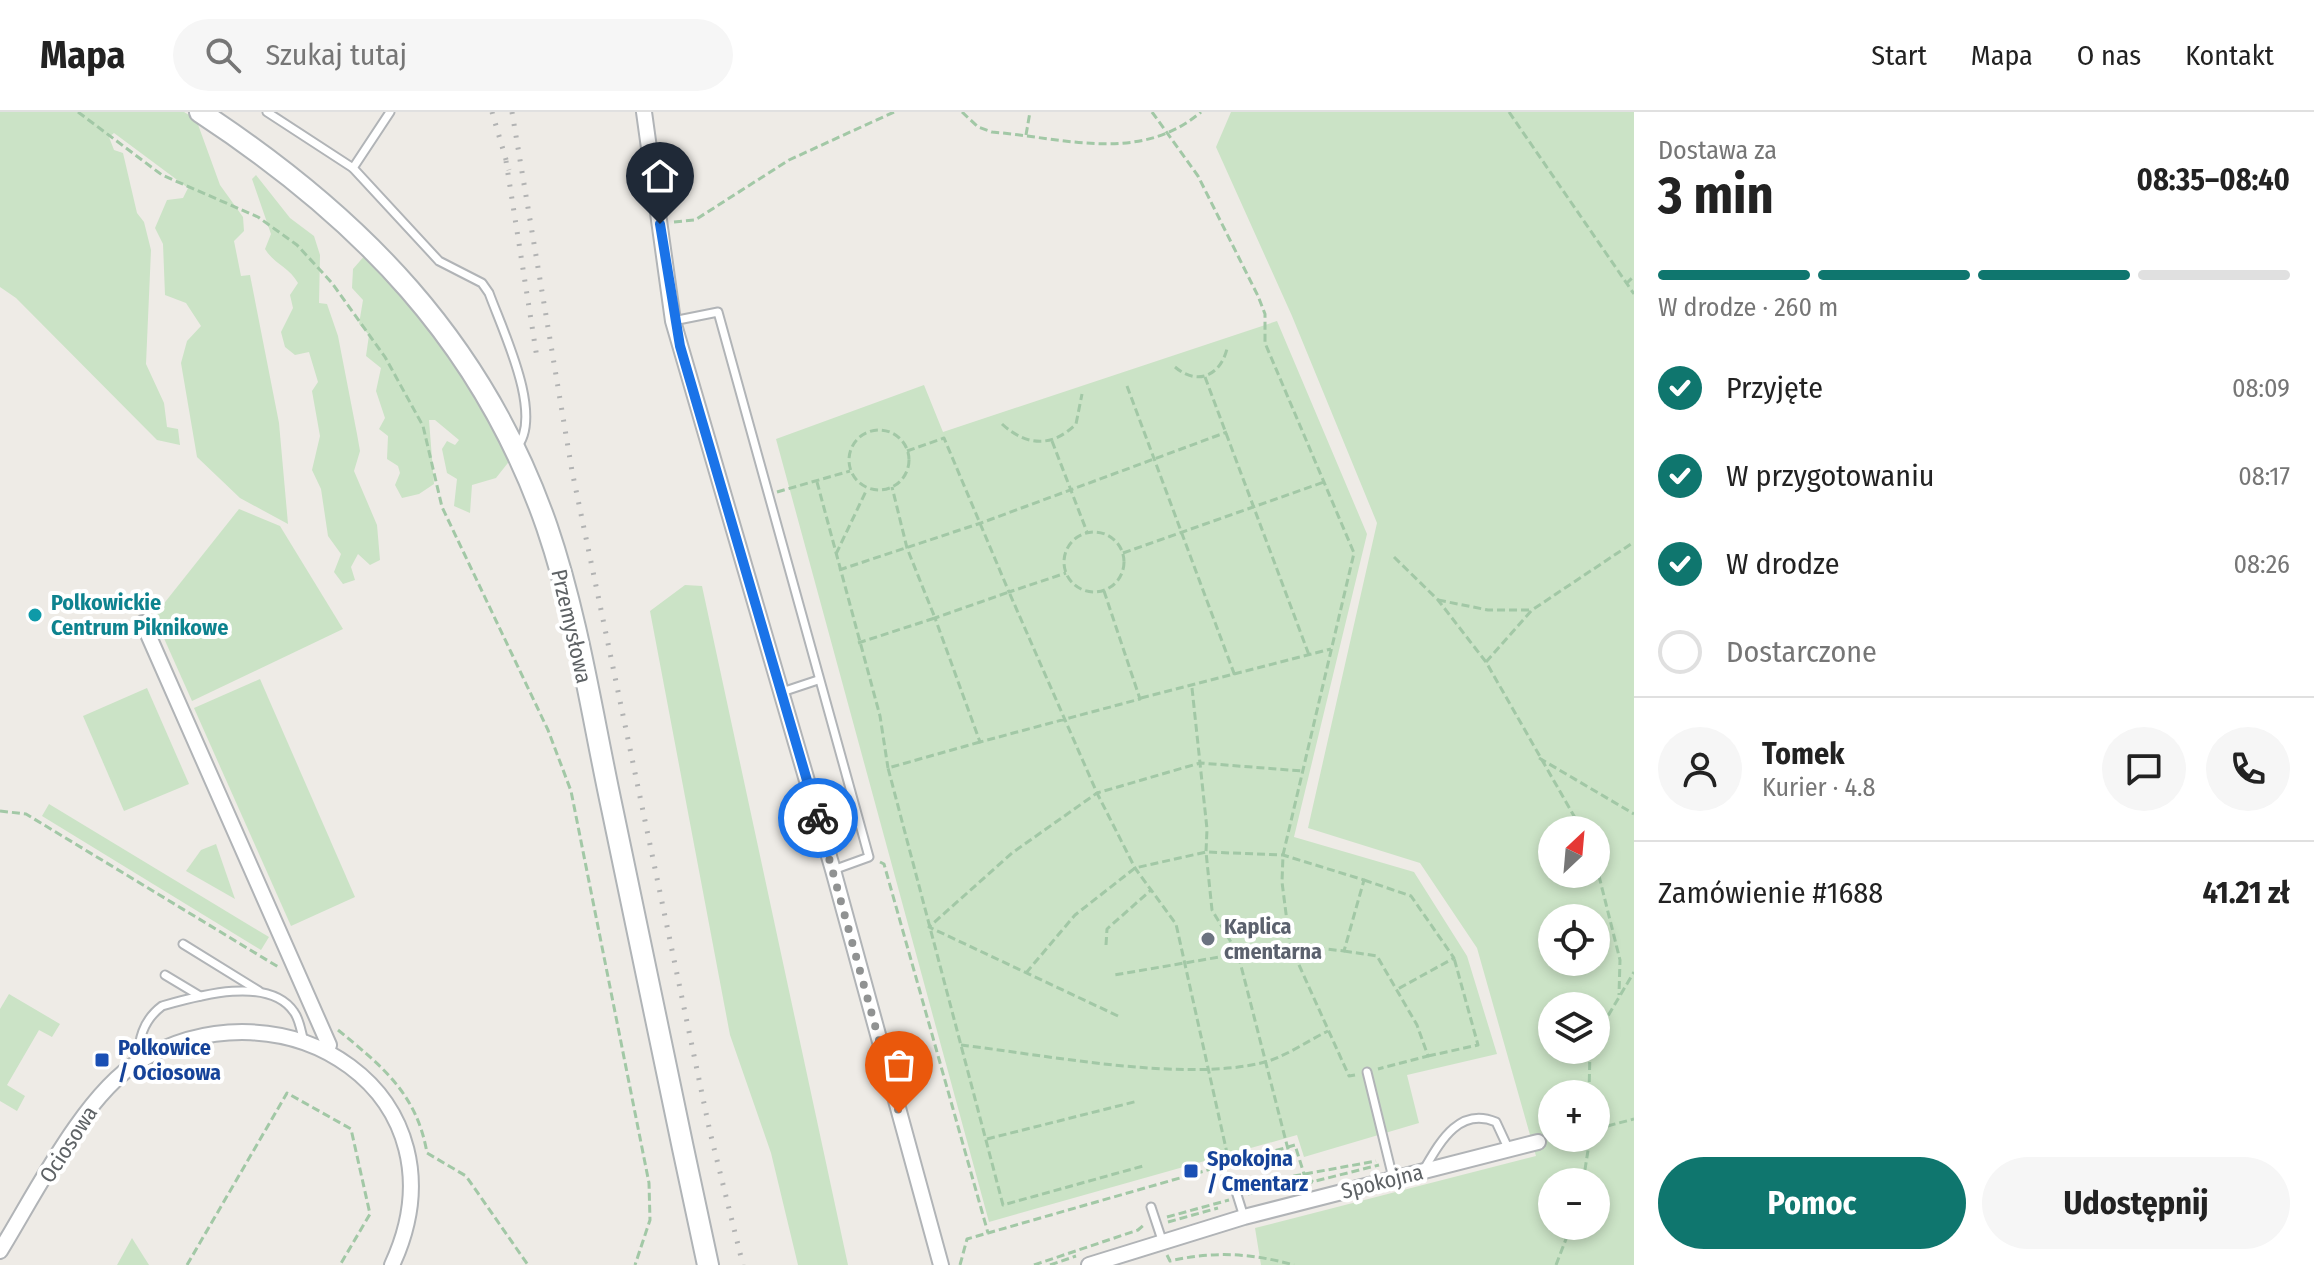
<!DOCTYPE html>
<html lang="pl">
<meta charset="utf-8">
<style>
:root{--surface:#fff;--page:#f6f6f6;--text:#222;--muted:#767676;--line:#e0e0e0;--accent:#0f766e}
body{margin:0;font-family:"Fira Sans Condensed",sans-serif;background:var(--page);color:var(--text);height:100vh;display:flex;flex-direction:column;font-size:30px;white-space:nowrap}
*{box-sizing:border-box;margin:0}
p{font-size:26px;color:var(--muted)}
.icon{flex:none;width:44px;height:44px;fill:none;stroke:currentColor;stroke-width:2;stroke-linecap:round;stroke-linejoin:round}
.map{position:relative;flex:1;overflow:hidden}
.details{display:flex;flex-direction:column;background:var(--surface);width:680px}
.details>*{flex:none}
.needle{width:52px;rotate:26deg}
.buttons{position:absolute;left:1538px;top:704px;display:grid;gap:16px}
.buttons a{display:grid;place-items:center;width:72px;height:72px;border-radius:50%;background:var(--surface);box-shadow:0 4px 12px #0003;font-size:40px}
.pin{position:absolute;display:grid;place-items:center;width:68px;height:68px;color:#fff;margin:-82px -34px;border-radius:50% 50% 50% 0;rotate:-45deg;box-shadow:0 0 8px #0007}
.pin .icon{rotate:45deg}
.courier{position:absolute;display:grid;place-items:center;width:80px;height:80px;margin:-40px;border:6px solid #1a73e8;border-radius:50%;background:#fff;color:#222;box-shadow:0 2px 10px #0007}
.head em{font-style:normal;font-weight:700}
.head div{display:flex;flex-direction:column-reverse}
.head{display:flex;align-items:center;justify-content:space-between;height:136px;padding:0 24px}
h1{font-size:52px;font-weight:700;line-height:60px}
.bar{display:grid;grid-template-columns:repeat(4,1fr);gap:12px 8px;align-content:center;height:96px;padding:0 24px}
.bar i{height:10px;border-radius:6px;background:var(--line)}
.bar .active{background:var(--accent)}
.bar p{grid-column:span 4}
.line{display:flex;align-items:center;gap:20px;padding:0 24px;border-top:2px solid var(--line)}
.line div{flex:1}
.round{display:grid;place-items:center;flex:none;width:84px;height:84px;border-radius:42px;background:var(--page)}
ol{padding:0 24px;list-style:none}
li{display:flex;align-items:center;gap:24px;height:88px}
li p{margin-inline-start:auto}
li .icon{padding:8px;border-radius:50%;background:var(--accent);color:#fff;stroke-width:4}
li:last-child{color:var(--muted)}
li i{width:44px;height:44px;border:4px solid var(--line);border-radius:50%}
.primary-button{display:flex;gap:16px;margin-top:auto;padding:16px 24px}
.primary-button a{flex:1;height:92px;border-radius:48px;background:var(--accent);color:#fff;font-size:32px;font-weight:700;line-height:92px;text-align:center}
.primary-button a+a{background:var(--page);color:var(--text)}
header{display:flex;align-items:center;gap:48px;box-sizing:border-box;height:112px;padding:0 40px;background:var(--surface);border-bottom:2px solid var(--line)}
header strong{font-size:38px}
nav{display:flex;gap:44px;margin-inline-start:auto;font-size:28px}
.search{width:560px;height:72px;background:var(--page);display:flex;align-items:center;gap:20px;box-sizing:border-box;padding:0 28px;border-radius:44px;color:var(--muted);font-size:30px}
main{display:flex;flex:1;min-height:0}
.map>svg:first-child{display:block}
.green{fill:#cbe3c6;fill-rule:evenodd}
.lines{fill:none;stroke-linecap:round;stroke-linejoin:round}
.lane-casing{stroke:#b1b4b7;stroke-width:11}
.street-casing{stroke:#b1b4b7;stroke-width:18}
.secondary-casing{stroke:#b0b4b7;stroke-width:24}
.path{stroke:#a2c8a6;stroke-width:3;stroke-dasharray:8 4;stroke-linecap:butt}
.lane{stroke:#fff;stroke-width:7}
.street{stroke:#fff;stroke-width:14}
.secondary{stroke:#fff;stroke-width:20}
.rail{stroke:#b2b3b3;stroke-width:5;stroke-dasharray:2 10;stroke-linecap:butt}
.done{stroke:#909292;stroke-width:8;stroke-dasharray:0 14.4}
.route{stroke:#1a73e8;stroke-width:10}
.culture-dot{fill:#0f9aa8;stroke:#fff;stroke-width:3}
.worship-dot{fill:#6b7280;stroke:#fff;stroke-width:3}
.transit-dot{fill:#1a4fb4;stroke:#fff;stroke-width:3}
.labels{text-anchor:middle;stroke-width:8;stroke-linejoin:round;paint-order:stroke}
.culture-label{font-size:22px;font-weight:bold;fill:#0d838f;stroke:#fff;text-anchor:start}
.street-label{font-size:22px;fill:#5e6265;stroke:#fff}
.worship-label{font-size:22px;font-weight:bold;fill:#5b616d;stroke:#fff;text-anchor:start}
.transit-label{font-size:22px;font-weight:bold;fill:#164399;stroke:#fff;text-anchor:start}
</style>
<header>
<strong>Mapa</strong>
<div class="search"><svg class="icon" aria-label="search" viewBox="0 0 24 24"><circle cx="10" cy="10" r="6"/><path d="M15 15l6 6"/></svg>Szukaj tutaj</div>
<nav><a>Start</a><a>Mapa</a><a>O nas</a><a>Kontakt</a></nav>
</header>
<main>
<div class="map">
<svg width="1634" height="1153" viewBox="0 0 1634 1153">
<rect width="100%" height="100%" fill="#eeebe6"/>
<g class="green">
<polygon points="0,0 184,0 196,7 220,73 243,105 244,119 234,129 241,164 250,163 279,311 288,412 240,386 197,345 181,251 187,229 201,214 186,191 165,183 163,132 155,116 167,88 183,86 188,76 114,21 109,25 114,38 123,41 137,101 144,110 151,138 146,252 164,291 167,315 178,317 180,333 157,328 16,186 0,175"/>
<path d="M 1231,0 L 1634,0 L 1634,1153 L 1261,1153 L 1255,1116 L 1536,1044 L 1477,836 L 1420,751 L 1308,716 L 1377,411 L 1292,204 L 1216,35 ZM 1552,718 L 1596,718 L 1596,762 L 1552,762 ZM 1552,806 L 1596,806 L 1596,850 L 1552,850 ZM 1552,894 L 1596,894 L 1596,938 L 1552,938 ZM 1552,982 L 1596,982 L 1596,1026 L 1552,1026 ZM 1552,1070 L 1596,1070 L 1596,1114 L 1552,1114 Z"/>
<path d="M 256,63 L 290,106 L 314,124 L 320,143 L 319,191 L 327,192 L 338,224 L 357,322 L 360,339 L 354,359 L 377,413 L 380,448 L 370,453 L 358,442 L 351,455 L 355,468 L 343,472 L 334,460 L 341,442 L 328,424 L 321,377 L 312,358 L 320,324 L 312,279 L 318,270 L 309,240 L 295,243 L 285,235 L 281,220 L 293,196 L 290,183 L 298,171 C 289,155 274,152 265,137 L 271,122 L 252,67 Z"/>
<path d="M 366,142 C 425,202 469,274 511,347 L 496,366 L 472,373 L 470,401 L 454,394 L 457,367 L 447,361 L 442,337 L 447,329 L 455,333 L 459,328 L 435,308 L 429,308 L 434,372 L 419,382 L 402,386 L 395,373 L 400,361 L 398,354 L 387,347 L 388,324 L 379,317 L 385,306 L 376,279 L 381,256 L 366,244 L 369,223 L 359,212 L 363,188 L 352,176 L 353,157 Z"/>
<polygon points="1277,209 1367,422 1294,725 1414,760 1467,844 1497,942 1407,963 1419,1011 1304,1045 1297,1023 989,1110 776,327 924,273 943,320"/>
<polygon points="239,397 280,414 343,517 192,589 154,504"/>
<polygon points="685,473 702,474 848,1153 798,1153 771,1041 730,923 650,499"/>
<polygon points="260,567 355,785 291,814 194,596"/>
<polygon points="147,576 189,672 124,699 83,604"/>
<polygon points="49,692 269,825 261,838 42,704"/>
<polygon points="216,732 235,787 186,759 201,738"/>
<polygon points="9,882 60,912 52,925 39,918 7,973 25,984 17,999 0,989 0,897"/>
<polygon points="132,1126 149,1153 117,1153"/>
</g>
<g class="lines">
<defs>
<g id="lane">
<path d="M 267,0 L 353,56 L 439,149 L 482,171 L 489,181 C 502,217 545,305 516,336"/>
<polyline points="353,56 390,0"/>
<polyline points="673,209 718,200 869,745 833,758"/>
<polyline points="782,580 818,568"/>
<polyline points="183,832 259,879"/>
<polyline points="165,863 200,884"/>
<path d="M 137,950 C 139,928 142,909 162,894 C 197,884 269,863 294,900 C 300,908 301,920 304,930"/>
<polyline points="1367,960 1393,1066"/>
<path d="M 1423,1059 C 1439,1032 1458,994 1496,1010 L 1509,1038"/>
<polyline points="1233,1070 1244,1105"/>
<polyline points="1151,1095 1162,1128"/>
</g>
<g id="street">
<polyline points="644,0 673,209 833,758 941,1153"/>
<polyline points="143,511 329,933 326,939"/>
<path d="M 0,1139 C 34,1084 84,983 138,950 C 285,861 471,983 392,1153"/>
<polyline points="1089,1153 1244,1105 1538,1030"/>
</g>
<path id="secondary" d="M 200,0 C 360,105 483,230 547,415 C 578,506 592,603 612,696 C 644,849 675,1001 708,1153"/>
</defs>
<use href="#lane" class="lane-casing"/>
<use href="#street" class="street-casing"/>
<use href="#secondary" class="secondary-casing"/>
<g class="path">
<polyline points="78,0 162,63 258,105 297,133 332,171 385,245 423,314 442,395 548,618 571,679 649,1071 650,1108 635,1153"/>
<path d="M 962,0 L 978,15 L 992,20 C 1065,26 1140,52 1201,0"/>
<polyline points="1152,0 1198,64 1258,184 1265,202 1265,231 1354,441 1283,743 1282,770 1290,833 1349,964 1355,963"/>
<polyline points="1509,0 1634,182"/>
<polyline points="1026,23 1030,0"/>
<polyline points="674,110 695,108 789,48 894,0"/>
<polyline points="1626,172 1634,164"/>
<path d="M 1175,255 C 1197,274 1220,264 1227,237"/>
<polyline points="1205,265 1309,543"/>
<polyline points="1127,274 1235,564"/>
<path d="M 1002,312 C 1026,334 1052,336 1076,312 L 1082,282"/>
<circle cx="879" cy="348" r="30"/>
<polyline points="1052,329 1087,420"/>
<polyline points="907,339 944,326 1009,480 1066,461"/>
<polyline points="817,370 880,604 888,656"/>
<polyline points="777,380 850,359"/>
<circle cx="1094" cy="450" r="30"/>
<polyline points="1123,441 1324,370"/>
<polyline points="836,442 867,377"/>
<polyline points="1394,445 1438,488 1486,550 1582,718"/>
<polyline points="839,458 981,411 1227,320"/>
<polyline points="1104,479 1140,587 980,630 935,506 1009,480 1097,681 1135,756 1176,812 1231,1059"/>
<polyline points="1438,488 1488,498 1532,498"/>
<polyline points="858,531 935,506 907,436 892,375"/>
<polyline points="1486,550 1532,498 1634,430"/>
<polyline points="1192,576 1207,717 1206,740 1212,798 1238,842 1292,1053"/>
<polyline points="1141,586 1331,537"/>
<polyline points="980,630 888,656 1003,1093 1143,1054"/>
<polyline points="1539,646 1634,702"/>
<polyline points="0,699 26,702 280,856"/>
<polyline points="880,750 884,752 988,1121"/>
<polyline points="1596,752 1620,848 1619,883"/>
<polyline points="1364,768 1411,784 1454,846 1396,878"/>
<polyline points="1106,833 1107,817 1151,778"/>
<polyline points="1344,839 1377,844 1417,913 1428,944 1378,957"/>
<polyline points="1026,861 1075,803 1135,756 1206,740 1283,743 1364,768 1344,839 1290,833 1114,863"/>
<polyline points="1118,904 929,815 1012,741 1097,681 1200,651 1302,659"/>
<path d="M 338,918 C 382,954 417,982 427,1041 L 466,1064 L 528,1153"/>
<polyline points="1596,924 1634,860"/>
<path d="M 961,933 C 1045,943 1182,970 1261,951 C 1284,946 1307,929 1328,919"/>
<polyline points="1428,944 1478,933 1454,846"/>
<polyline points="1589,982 1590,938"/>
<polyline points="1596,1017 1634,1007"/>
<polyline points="987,1027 1138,989"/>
<polyline points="1583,1070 1590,1026"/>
<polyline points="1275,1080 1294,1064 1376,1049"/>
<polyline points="1248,1082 1281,1072 1288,1076 1379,1053"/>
<polyline points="1167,1105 1229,1088"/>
<polyline points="1168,1110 1218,1096"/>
<path d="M 1167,1143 L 1170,1149 C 1213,1139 1251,1141 1294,1153"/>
<polyline points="187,1153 287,981 351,1017 370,1102 340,1153"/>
<polyline points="960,1153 967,1127 1295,1033 1304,1062 1313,1070"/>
<polyline points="1034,1153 1138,1118 1145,1112"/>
<polyline points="1050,1153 1076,1144"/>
<polyline points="1556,1153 1571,1114"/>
</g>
<use href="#lane" class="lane"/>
<use href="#street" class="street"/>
<use href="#secondary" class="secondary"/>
<g class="rail">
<polyline points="492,0 509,58"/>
<polyline points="512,0 572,359 710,1020 743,1153"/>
<polyline points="506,49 537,246"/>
</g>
</g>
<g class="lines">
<polyline class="done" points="818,706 899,1001"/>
<polyline class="route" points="660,112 680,234 818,706"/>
</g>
<circle class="culture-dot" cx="35" cy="503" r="8"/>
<circle class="worship-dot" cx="1208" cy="827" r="8"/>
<g class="transit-dot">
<rect x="94" y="940" width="16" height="16" rx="4"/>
<rect x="1183" y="1051" width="16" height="16" rx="4"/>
</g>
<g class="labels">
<g class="culture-label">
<text x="51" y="498">Polkowickie<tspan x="51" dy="25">Centrum Piknikowe</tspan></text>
</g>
<g class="street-label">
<text transform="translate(572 514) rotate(77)" y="8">Przemysłowa</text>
<text transform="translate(68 1032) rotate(-57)" y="8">Ociosowa</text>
<text transform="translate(1382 1069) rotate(-14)" y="8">Spokojna</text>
</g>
<g class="worship-label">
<text x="1224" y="822">Kaplica<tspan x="1224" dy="25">cmentarna</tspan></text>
</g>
<g class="transit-label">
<text x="118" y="943">Polkowice<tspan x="118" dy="25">/ Ociosowa</tspan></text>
<text x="1207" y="1054">Spokojna<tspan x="1207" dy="25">/ Cmentarz</tspan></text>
</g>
</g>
</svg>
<div class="buttons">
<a><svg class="needle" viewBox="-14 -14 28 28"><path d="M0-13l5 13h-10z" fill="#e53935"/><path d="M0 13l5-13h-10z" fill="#767676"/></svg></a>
<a><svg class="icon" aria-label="locate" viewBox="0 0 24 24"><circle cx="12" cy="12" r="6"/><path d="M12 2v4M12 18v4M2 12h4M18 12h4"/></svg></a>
<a><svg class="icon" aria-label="layers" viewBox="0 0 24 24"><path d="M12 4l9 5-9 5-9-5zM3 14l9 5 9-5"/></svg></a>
<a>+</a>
<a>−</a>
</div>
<div class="pin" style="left:899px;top:1001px;background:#ea580c"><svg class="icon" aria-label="bag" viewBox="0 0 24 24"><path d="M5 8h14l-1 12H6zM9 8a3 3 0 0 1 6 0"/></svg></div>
<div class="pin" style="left:660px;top:112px;background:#1f2937"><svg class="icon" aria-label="home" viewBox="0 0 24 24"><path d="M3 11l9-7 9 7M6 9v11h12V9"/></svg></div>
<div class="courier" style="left:818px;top:706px"><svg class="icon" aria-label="bike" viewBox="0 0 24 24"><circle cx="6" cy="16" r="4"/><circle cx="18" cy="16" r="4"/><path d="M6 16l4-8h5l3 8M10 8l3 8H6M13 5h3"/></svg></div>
</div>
<section class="details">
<div class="head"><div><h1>3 min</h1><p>Dostawa za</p></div><em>08:35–08:40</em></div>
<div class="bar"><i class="active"></i><i class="active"></i><i class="active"></i><i></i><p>W drodze · 260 m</p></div>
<ol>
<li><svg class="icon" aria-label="check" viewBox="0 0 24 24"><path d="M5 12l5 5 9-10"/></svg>Przyjęte<p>08:09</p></li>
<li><svg class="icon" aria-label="check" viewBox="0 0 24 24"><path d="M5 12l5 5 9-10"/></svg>W przygotowaniu<p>08:17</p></li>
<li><svg class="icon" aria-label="check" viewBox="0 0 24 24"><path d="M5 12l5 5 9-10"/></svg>W drodze<p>08:26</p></li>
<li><i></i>Dostarczone</li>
</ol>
<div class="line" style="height:144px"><a class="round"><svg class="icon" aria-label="person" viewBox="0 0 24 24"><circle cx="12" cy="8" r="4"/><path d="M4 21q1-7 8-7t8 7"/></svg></a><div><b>Tomek</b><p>Kurier · 4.8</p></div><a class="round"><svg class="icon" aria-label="chat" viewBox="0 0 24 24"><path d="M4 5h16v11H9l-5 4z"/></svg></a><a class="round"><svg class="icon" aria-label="phone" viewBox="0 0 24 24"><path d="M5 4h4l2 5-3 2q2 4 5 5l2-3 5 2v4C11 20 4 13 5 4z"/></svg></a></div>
<div class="line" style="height:104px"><div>Zamówienie #1688</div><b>41.21 zł</b></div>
<div class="primary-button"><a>Pomoc</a><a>Udostępnij</a></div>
</section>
</main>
